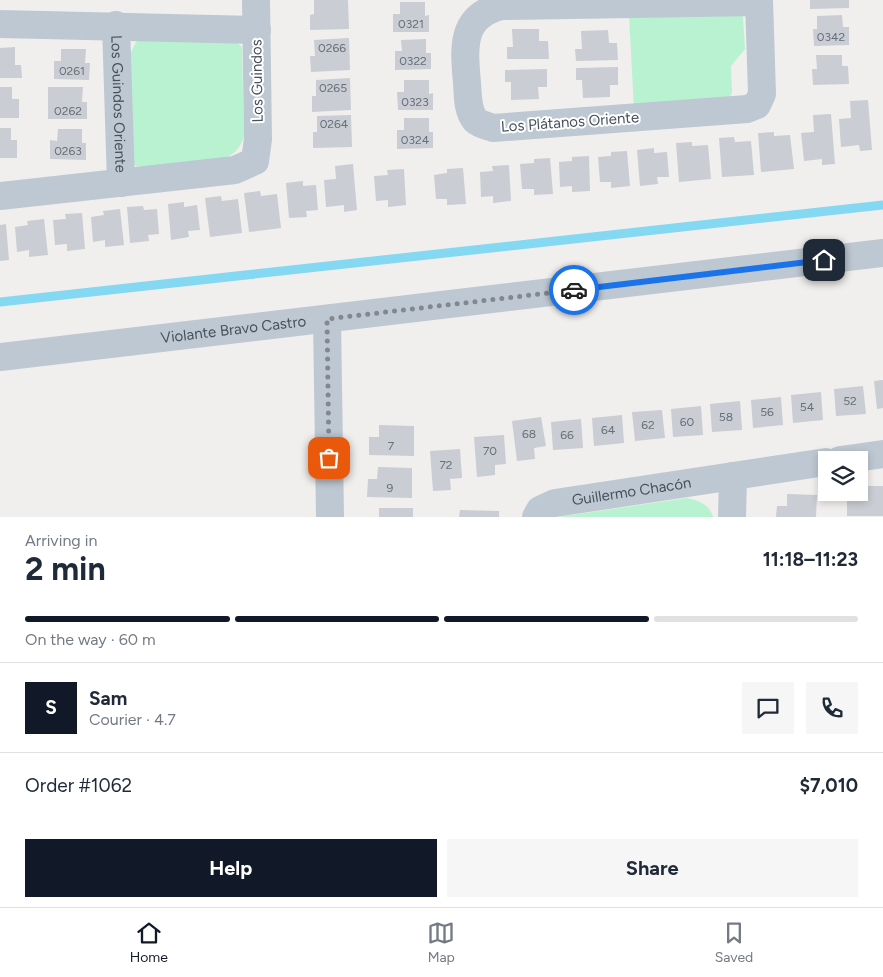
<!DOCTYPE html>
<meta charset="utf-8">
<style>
:root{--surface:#fff;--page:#f6f6f7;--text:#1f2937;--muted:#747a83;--line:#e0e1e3;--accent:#111827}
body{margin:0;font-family:Figtree,sans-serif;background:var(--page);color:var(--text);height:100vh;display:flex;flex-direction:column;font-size:19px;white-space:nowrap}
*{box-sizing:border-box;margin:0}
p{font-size:16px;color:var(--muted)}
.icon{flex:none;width:28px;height:28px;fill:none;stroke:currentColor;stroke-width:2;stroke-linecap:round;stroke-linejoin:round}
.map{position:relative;height:517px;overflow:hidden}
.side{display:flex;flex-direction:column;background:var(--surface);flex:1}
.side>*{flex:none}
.fabs{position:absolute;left:818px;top:451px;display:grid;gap:10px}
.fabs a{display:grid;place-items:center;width:50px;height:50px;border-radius:0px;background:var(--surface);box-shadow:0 2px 8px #0003;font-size:25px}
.pin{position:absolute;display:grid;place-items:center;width:42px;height:42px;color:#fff;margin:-21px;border-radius:10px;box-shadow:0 2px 8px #0006}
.courier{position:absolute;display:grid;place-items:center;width:50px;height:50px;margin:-25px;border:4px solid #1a73e8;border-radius:50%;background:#fff;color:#222;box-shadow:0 1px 6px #0007}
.headline em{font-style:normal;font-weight:700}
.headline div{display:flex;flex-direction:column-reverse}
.headline{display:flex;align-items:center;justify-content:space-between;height:85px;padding:0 25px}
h1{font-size:32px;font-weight:700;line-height:38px}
.bar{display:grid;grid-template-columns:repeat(4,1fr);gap:8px 5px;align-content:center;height:60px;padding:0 25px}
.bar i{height:6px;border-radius:4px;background:var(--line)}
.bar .active{background:var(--accent)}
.bar p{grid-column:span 4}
.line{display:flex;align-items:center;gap:12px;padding:0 25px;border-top:1px solid var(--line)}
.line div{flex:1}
.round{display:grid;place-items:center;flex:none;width:52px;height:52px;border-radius:0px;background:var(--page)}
.primary-button{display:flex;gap:10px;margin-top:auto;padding:10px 25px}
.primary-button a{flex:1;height:58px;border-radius:0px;background:var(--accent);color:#fff;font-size:20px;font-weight:700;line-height:58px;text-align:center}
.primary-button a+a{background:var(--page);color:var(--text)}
.tab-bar{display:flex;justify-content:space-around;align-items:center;height:70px;border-top:1px solid var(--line);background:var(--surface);font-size:14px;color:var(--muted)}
.tab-bar a{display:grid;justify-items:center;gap:2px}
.tab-bar .active{color:var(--accent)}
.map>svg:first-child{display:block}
.green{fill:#b9f2d0}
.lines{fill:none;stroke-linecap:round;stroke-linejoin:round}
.stream{stroke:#84d8f2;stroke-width:9}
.building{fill:#cacdd3}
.street{stroke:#bec8d2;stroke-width:28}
.done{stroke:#818890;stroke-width:5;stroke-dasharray:0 9}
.route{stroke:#1a73e8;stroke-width:6}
.labels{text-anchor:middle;stroke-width:4;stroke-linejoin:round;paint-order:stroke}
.number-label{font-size:12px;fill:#66707a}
.street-label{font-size:15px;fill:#45515d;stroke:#fff}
</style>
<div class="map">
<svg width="883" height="517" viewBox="0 0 883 517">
<rect width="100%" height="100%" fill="#f1eeee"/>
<g class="green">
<polygon points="741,14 743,17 745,49 731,66 732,93 729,98 634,109 629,15"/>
<path d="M 143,37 L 237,43 L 242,47 L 244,137 C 239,149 234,155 222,159 L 143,167 L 136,166 L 131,162 L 130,54 L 136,42 Z"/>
<path d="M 687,498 C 700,501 709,504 713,517 L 558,517 Z"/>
</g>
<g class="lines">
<polyline class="stream" points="0,302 883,205"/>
</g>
<g class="building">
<polygon points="314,0 348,0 349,29 310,30 310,15 314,14"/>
<polygon points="810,0 849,0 849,8 810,9"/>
<polygon points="400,2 425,2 425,16 429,15 429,32 393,32 393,14 400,14"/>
<polygon points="842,15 843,27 849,27 849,45 814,46 813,29 817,29 817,16"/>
<polygon points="512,29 539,29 539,41 548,41 549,59 507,59 507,47 513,47"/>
<polygon points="608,30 609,43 617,43 618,60 576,61 575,49 582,49 581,31"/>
<polygon points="349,38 350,70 311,72 310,56 315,56 314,40"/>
<polygon points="426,39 426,53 431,53 431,69 395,70 395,51 402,51 401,40"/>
<polygon points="15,47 15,65 21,65 22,78 0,78 0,48"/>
<polygon points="61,49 86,49 85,63 90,63 89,80 54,79 54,61 61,61"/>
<polygon points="816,55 842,55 842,66 848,66 849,84 813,85 812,69 817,69"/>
<polygon points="618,67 618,85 610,85 610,97 583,98 582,80 576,80 576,68"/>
<polygon points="547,69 547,87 538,87 539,99 511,100 511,82 505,82 505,70"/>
<polygon points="350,78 351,110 312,112 312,96 316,96 316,80"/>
<polygon points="404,80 429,80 429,94 433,93 433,110 398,110 397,92 404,92"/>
<polygon points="0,87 12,87 12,99 19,99 19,118 0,118"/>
<polygon points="48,87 83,87 82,102 87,102 87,119 48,119"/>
<polygon points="868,100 872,150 860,151 859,145 841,147 839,119 851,118 850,101"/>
<polygon points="831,114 835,164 822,165 822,159 804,161 801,133 814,132 813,115"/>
<polygon points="351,115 352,147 313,148 313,132 317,132 317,116"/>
<polygon points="404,118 429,118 429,132 433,132 433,148 397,149 397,130 404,130"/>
<polygon points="0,128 11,128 11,140 17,140 17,158 0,158"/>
<polygon points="58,129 82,129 82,143 86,143 86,160 50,159 50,140 57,141"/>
<polygon points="774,132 774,136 790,135 794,169 761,172 758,133"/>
<polygon points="734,137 735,142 751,141 754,175 722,177 719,138"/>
<polygon points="692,142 692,146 708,145 711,179 679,182 676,143"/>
<polygon points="654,148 654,153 667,152 669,177 657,177 658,184 640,186 637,150"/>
<polygon points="627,151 630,186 611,188 611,182 600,182 598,157 611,156 611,152"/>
<polygon points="589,156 590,191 572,192 572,186 560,187 559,162 572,161 572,157"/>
<polygon points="550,158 553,194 534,195 534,189 522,189 520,164 534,163 534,159"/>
<polygon points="353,164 357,210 344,212 344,205 326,207 324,180 336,179 335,166"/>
<polygon points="509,165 511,201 493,203 493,196 481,197 480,172 493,171 492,166"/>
<polygon points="463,168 466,204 447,205 447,199 436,199 434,175 447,173 447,169"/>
<polygon points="404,169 406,205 388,207 388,200 376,201 374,176 388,175 387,170"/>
<polygon points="303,181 303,186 316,185 318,210 306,211 307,217 289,218 286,183"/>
<polygon points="260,191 261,196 277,194 281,228 249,232 244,193"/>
<polygon points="221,196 222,201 238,199 242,233 210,237 205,198"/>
<polygon points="184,202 184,207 197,205 200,230 188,231 189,237 171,240 168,204"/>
<polygon points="143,206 144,210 157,209 159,234 148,235 149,241 130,243 127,207"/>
<polygon points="120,209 124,245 105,247 105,240 93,242 91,217 104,215 103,211"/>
<polygon points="82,213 85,249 67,251 67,244 55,245 53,220 66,219 65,214"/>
<polygon points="44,219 48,255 29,257 29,250 17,252 15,227 28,225 27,221"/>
<polygon points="6,224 9,260 0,261 0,225"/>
<polygon points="883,380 883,408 877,409 874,381"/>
<polygon points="863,386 866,414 836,416 834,389"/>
<polygon points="821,392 823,420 793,423 791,395"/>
<polygon points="781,397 783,425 753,428 751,400"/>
<polygon points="740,401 742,430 712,432 710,404"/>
<polygon points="701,406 703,435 673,437 671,409"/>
<polygon points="662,410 665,438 635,441 632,412"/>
<polygon points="622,415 624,443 594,446 592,418"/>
<polygon points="541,417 546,446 534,448 535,459 517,461 512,421"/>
<polygon points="581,419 583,448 553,450 551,422"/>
<polygon points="379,425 414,426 414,456 369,455 369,437 379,437"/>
<polygon points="504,435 506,464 495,465 495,475 477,477 474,437"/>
<polygon points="460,449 462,478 450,479 451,490 433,491 430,451"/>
<polygon points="378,467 412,468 412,498 367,497 368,479 377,479"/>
<polygon points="859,486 883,486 883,516 847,516 847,498 857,498"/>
<polygon points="787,494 817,495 816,517 776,517 777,506 787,506"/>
<rect x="379" y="508" width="34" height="9"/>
<polygon points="460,510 499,511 499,517 459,517"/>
</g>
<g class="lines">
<g class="street">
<path d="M 759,0 L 762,94 L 757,105 L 747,109 L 493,128 C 487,126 479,124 475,120 C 467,110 468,95 467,83 C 464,48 460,16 502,6 L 759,2"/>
<polyline points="0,24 257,30"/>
<path id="s1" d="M 116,25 L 121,183"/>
<polyline points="0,196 235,170 255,161 258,139 256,0"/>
<polyline points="327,319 330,517"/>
<path id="s2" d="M 0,357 L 883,253"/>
<polyline points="840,460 883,454"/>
<path id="s3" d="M 536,517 L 540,510 L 555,503 L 826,462"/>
<polyline points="732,517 733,476"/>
</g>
</g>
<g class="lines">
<polyline class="done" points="329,458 327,319 574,290"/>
<polyline class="route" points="574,290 824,260"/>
</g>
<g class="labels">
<g class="number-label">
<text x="411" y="28">0321</text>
<text x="831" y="41">0342</text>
<text x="332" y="52">0266</text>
<text x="413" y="65">0322</text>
<text x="72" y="75">0261</text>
<text x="333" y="92">0265</text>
<text x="415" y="106">0323</text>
<text x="68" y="115">0262</text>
<text x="334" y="128">0264</text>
<text x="415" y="144">0324</text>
<text x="68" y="155">0263</text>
<text x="850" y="405">52</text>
<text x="807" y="411">54</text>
<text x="767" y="416">56</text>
<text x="726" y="421">58</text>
<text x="687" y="426">60</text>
<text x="648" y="429">62</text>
<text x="608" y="434">64</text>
<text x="529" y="438">68</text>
<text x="567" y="439">66</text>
<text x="391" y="450">7</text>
<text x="490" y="455">70</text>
<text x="446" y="469">72</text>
<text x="390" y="492">9</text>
</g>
<g class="street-label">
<text transform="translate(257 81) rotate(-91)" y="5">Los Guindos</text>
<text dy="5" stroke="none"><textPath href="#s1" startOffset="79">Los Guindos Oriente</textPath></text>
<text transform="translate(570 122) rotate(-4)" y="5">Los Plátanos Oriente</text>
<text dy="5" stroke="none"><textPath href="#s2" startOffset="235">Violante Bravo Castro</textPath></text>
<text dy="5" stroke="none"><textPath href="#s3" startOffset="102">Guillermo Chacón</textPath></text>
</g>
</g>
</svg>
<div class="fabs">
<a><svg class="icon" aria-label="layers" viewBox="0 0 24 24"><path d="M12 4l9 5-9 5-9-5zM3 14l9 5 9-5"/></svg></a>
</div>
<div class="pin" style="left:329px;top:458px;background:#ea580c"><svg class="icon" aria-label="bag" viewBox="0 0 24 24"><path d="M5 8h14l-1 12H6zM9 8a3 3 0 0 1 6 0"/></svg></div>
<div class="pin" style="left:824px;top:260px;background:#1f2937"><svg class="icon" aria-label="home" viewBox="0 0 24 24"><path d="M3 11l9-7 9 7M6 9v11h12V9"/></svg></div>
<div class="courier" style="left:574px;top:290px"><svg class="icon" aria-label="car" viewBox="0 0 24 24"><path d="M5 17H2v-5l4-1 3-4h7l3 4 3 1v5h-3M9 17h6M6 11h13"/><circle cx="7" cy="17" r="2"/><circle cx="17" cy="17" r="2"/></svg></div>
</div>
<section class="side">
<div class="headline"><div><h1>2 min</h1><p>Arriving in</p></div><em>11:18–11:23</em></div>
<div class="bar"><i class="active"></i><i class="active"></i><i class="active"></i><i></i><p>On the way · 60 m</p></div>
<div class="line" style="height:90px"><b class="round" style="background:var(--accent);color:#fff">S</b><div><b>Sam</b><p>Courier · 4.7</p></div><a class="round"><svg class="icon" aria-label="chat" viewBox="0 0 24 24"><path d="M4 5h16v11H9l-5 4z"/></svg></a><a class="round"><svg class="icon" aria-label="phone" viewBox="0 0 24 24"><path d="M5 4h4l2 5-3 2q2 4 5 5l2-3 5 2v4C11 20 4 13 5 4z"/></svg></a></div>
<div class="line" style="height:65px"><div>Order #1062</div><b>$7,010</b></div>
<div class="primary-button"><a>Help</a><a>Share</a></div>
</section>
<nav class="tab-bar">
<a class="active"><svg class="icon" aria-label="home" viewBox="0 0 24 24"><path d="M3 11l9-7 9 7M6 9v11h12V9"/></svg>Home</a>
<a><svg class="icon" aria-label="map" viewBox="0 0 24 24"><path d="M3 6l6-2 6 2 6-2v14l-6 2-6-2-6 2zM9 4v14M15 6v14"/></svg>Map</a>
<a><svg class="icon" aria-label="saved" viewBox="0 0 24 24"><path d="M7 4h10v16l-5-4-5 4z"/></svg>Saved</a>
</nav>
